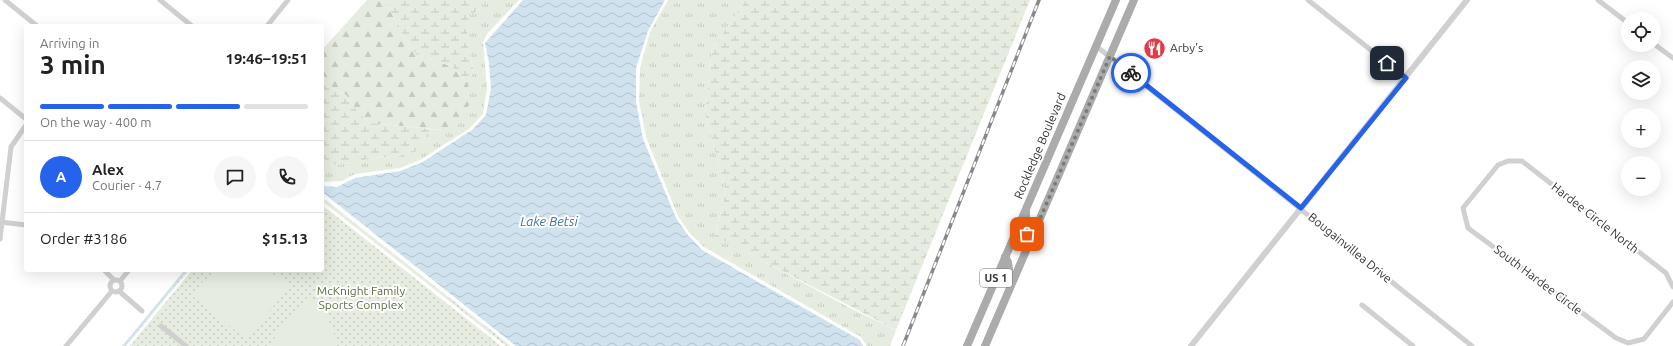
<!DOCTYPE html>
<meta charset="utf-8">
<style>
:root{--surface:#fff;--page:#f6f6f6;--text:#222;--muted:#767676;--line:#e0e0e0;--accent:#2563eb}
body{margin:0;font-family:Ubuntu,sans-serif;background:var(--page);color:var(--text);height:100vh;display:flex;flex-direction:column;font-size:15px;white-space:nowrap}
*{box-sizing:border-box;margin:0}
p{font-size:13px;color:var(--muted)}
.icon{flex:none;width:22px;height:22px;fill:none;stroke:currentColor;stroke-width:2;stroke-linecap:round;stroke-linejoin:round}
.map{position:relative;flex:1;overflow:hidden}
.sheet{position:absolute;left:24px;top:24px;width:300px;height:248px;display:flex;flex-direction:column;background:var(--surface);border-radius:4px;box-shadow:0 4px 16px #0002}
.sheet>*{flex:none}
.tools{position:absolute;left:1621px;top:12px;display:grid;gap:8px}
.tools a{display:grid;place-items:center;width:40px;height:40px;border-radius:50%;background:var(--surface);box-shadow:0 4px 16px #0002;font-size:20px}
.pin{position:absolute;display:grid;place-items:center;width:34px;height:34px;color:#fff;margin:-17px;border-radius:8px;box-shadow:0 2px 6px #0006}
.courier{position:absolute;display:grid;place-items:center;width:40px;height:40px;margin:-20px;border:3px solid #2563eb;border-radius:50%;background:#fff;color:#222;box-shadow:0 1px 5px #0007}
.overview em{font-style:normal;font-weight:700}
.overview div{display:flex;flex-direction:column-reverse}
.overview{display:flex;align-items:center;justify-content:space-between;height:68px;padding:0 16px}
h1{font-size:26px;font-weight:700;line-height:30px}
.bar{display:grid;grid-template-columns:repeat(4,1fr);gap:6px 4px;align-content:center;height:48px;padding:0 16px}
.bar i{height:5px;border-radius:3px;background:var(--line)}
.bar .active{background:var(--accent)}
.bar p{grid-column:span 4}
.line{display:flex;align-items:center;gap:10px;padding:0 16px;border-top:1px solid var(--line)}
.line div{flex:1}
.round{display:grid;place-items:center;flex:none;width:42px;height:42px;border-radius:21px;background:var(--page)}
.map>svg:first-child{display:block}
.grass{fill:url(#grass-tufts)}
.forest{fill:url(#forest-firs)}
.wetland{fill:url(#wetland-marsh)}
.park{fill:url(#park-dots)}
.pitch{fill:#e6ecdf}
.water{fill:url(#water-waves)}
.lines{fill:none;stroke-linecap:round;stroke-linejoin:round}
.stream{stroke:#cfe2ee;stroke-width:2}
.minor{stroke:#d0d0d0;stroke-width:5}
.tertiary{stroke:#d0d0d0;stroke-width:6}
.primary{stroke:#ababab;stroke-width:8}
.rail-casing{stroke:#888;stroke-width:3.5}
.rail{stroke:#fff;stroke-width:2;stroke-dasharray:6;stroke-linecap:butt}
.done{stroke:#7a7a7a;stroke-width:4;stroke-dasharray:0 7.2}
.route{stroke:#2563eb;stroke-width:5}
.labels{text-anchor:middle;stroke-width:4;stroke-linejoin:round;paint-order:stroke}
.shield{fill:#fff;stroke:#707070;stroke-width:1}
.shield-label{font-size:11px;font-weight:bold;fill:#333}
.poi-label{font-size:12px;fill:#333;stroke:#fff;text-anchor:start}
.street-label{font-size:12px;fill:#333;stroke:#fff}
.park-label{font-size:12px;fill:#56703f;stroke:#fff}
.water-label{font-size:13px;font-style:italic;fill:#3f7597;stroke:#fff}
</style>
<div class="map">
<svg width="1673" height="346" viewBox="0 0 1673 346">
<defs>
<pattern id="grass-tufts" width="24" height="20" patternUnits="userSpaceOnUse"><rect width="24" height="20" fill="#e6ecdf"/><path d="M3 7l-1-3M5 7V3M7 7l1-3M15 17l-1-3M17 17v-4M19 17l1-3" fill="none" stroke="#c6cbc0"/></pattern>
<pattern id="forest-firs" width="22" height="20" patternUnits="userSpaceOnUse"><rect width="22" height="20" fill="#e6ecdf"/><path d="M5 1l3.5 6h-7zM16 11l3.5 6h-7z" fill="#c6cbc0"/></pattern>
<pattern id="wetland-marsh" width="20" height="14" patternUnits="userSpaceOnUse"><rect width="20" height="14" fill="#e6ecdf"/><path d="M1 5h8M5 5V1M11 12h8M15 12V8" fill="none" stroke="#c6cbc0"/></pattern>
<pattern id="park-dots" width="8" height="8" patternUnits="userSpaceOnUse"><rect width="8" height="8" fill="#e6ecdf"/><path d="M2 2h.1M6 6h.1" fill="none" stroke="#c6cbc0" stroke-width="1.8" stroke-linecap="round"/></pattern>
<pattern id="water-waves" width="16" height="10" patternUnits="userSpaceOnUse"><rect width="16" height="10" fill="#cfe2ee"/><path d="M0 5q4-4 8 0t8 0" fill="none" stroke="#b2c2cd"/></pattern>
</defs>
<rect width="100%" height="100%" fill="#fff"/>
<g class="grass">
<polygon points="487,0 519,0 487,34 483,42 487,88 483,114 470,128 420,160 400,168 355,174 342,181 322,182 322,158 332,165 354,163 371,158 393,157 415,152 431,129 444,130 468,83 467,82 474,72 467,41 469,14 474,13"/>
<polygon points="668,0 746,0 712,49 705,114 726,191 715,235 850,308 896,330 890,346 867,346 861,337 704,247 689,232 678,216 646,137 639,101 640,68 650,32"/>
<polygon points="322,197 441,291 439,293 322,201"/>
</g>
<polygon class="forest" points="367,0 386,0 398,28 417,55 451,66 468,83 470,103 458,125 444,130 370,123 359,114 346,95 322,83 322,50"/>
<g class="wetland">
<polygon points="386,0 487,0 474,13 469,14 467,41 474,72 467,82 451,66 417,55 398,28"/>
<polygon points="746,0 1030,0 896,330 715,236 726,191 705,114 712,49"/>
<polygon points="322,83 346,95 359,114 370,123 431,129 415,152 393,157 371,158 354,163 332,165 322,158"/>
</g>
<g class="park">
<polygon points="322,205 501,346 130,346 192,270 322,270"/>
<polygon points="186,270 189,270 126,346 122,346"/>
<polygon points="441,291 511,346 506,346 439,293"/>
</g>
<g class="pitch">
<path d="M 221,270 C 251,270 268,264 290,287 L 249,335 L 242,336 L 192,296 L 203,281 Z"/>
<path d="M 306,298 C 324,308 335,326 336,346 L 268,346 Z"/>
</g>
<polygon class="water" points="523,0 665,0 648,31 636,68 636,102 643,139 676,218 687,234 702,250 860,340 863,346 516,346 322,192 322,186 337,187 355,178 400,171 421,163 472,130 486,115 491,88 489,63 485,43"/>
<g class="lines">
<polyline class="stream" points="124,346 186,270"/>
<g class="minor">
<polyline points="5,0 37,26"/>
<polyline points="160,0 192,26"/>
<polyline points="1308,0 1406,78"/>
<polyline points="1598,0 1628,23"/>
<polyline points="267,26 288,0"/>
<polyline points="1654,44 1673,58"/>
<polyline points="1096,46 1472,346"/>
<polyline points="0,98 26,119"/>
<polyline points="0,222 26,225"/>
<polyline points="0,239 11,147 26,125"/>
<polyline points="104,270 113,279"/>
<circle cx="116" cy="286" r="6"/>
<polyline points="120,281 129,270"/>
<polyline points="1673,287 1666,273 1522,161 1508,161 1498,165 1463,208 1468,228 1616,338 1628,343 1644,339 1673,302"/>
<polyline points="119,291 142,311"/>
<polyline points="1362,305 1413,346"/>
<polyline points="161,326 186,346"/>
<polyline points="66,346 112,291"/>
</g>
<polyline class="tertiary" points="1191,346 1467,0"/>
<g class="primary">
<polyline points="1026,212 1026,227 1030,242"/>
<polyline points="1005,257 1008,262 1011,284"/>
<polyline points="967,346 1116,0"/>
<polyline points="985,346 1134,0"/>
</g>
<defs>
<polyline id="rail" points="903,346 1039,0"/>
</defs>
<use href="#rail" class="rail-casing"/>
<use href="#rail" class="rail"/>
</g>
<g class="lines">
<polyline class="done" points="1027,234 1030,242 1110,56 1131,73"/>
<polyline class="route" points="1131,73 1301,208 1406,78 1387,63"/>
</g>
<defs>
<symbol id="restaurant-disc" viewBox="-11 -11 22 22"><circle r="9.5" fill="#e63946" stroke="#fff"/><path d="M-5-6h1v4h1v-4h1v4h1v-4h1v5L-1.5 .5V6h-2V.5L-5-1ZM5-6V6H3V1.5H1.5Q1.5-4 5-6Z" fill="#fff"/></symbol>
</defs>
<g fill-rule="evenodd">
<use href="#restaurant-disc" x="1142" y="36" width="25" height="25"/>
</g>
<g class="labels">
<rect class="shield" x="980" y="269" width="32" height="18" rx="3"/>
<g class="shield-label">
<text x="996" y="282">US 1</text>
</g>
<g class="poi-label">
<text x="1170" y="52">Arby's</text>
</g>
<g class="street-label">
<text transform="translate(1040 146) rotate(-67)" y="4">Rockledge Boulevard</text>
<text transform="translate(1595 218) rotate(38)" y="4">Hardee Circle North</text>
<text transform="translate(1350 248) rotate(39)" y="4">Bougainvillea Drive</text>
<text transform="translate(1538 280) rotate(37)" y="4">South Hardee Circle</text>
</g>
<g class="park-label">
<text x="361" y="295">McKnight Family<tspan x="361" dy="14">Sports Complex</tspan></text>
</g>
<g class="water-label">
<text x="549" y="226">Lake Betsi</text>
</g>
</g>
</svg>
<div class="tools">
<a><svg class="icon" aria-label="locate" viewBox="0 0 24 24"><circle cx="12" cy="12" r="6"/><path d="M12 2v4M12 18v4M2 12h4M18 12h4"/></svg></a>
<a><svg class="icon" aria-label="layers" viewBox="0 0 24 24"><path d="M12 4l9 5-9 5-9-5zM3 14l9 5 9-5"/></svg></a>
<a>+</a>
<a>−</a>
</div>
<div class="pin" style="left:1027px;top:234px;background:#ea580c"><svg class="icon" aria-label="bag" viewBox="0 0 24 24"><path d="M5 8h14l-1 12H6zM9 8a3 3 0 0 1 6 0"/></svg></div>
<div class="pin" style="left:1387px;top:63px;background:#1f2937"><svg class="icon" aria-label="home" viewBox="0 0 24 24"><path d="M3 11l9-7 9 7M6 9v11h12V9"/></svg></div>
<div class="courier" style="left:1131px;top:73px"><svg class="icon" aria-label="bike" viewBox="0 0 24 24"><circle cx="6" cy="16" r="4"/><circle cx="18" cy="16" r="4"/><path d="M6 16l4-8h5l3 8M10 8l3 8H6M13 5h3"/></svg></div>
<section class="sheet">
<div class="overview"><div><h1>3 min</h1><p>Arriving in</p></div><em>19:46–19:51</em></div>
<div class="bar"><i class="active"></i><i class="active"></i><i class="active"></i><i></i><p>On the way · 400 m</p></div>
<div class="line" style="height:72px"><b class="round" style="background:var(--accent);color:#fff">A</b><div><b>Alex</b><p>Courier · 4.7</p></div><a class="round"><svg class="icon" aria-label="chat" viewBox="0 0 24 24"><path d="M4 5h16v11H9l-5 4z"/></svg></a><a class="round"><svg class="icon" aria-label="phone" viewBox="0 0 24 24"><path d="M5 4h4l2 5-3 2q2 4 5 5l2-3 5 2v4C11 20 4 13 5 4z"/></svg></a></div>
<div class="line" style="height:52px"><div>Order #3186</div><b>$15.13</b></div>
</section>
</div>
